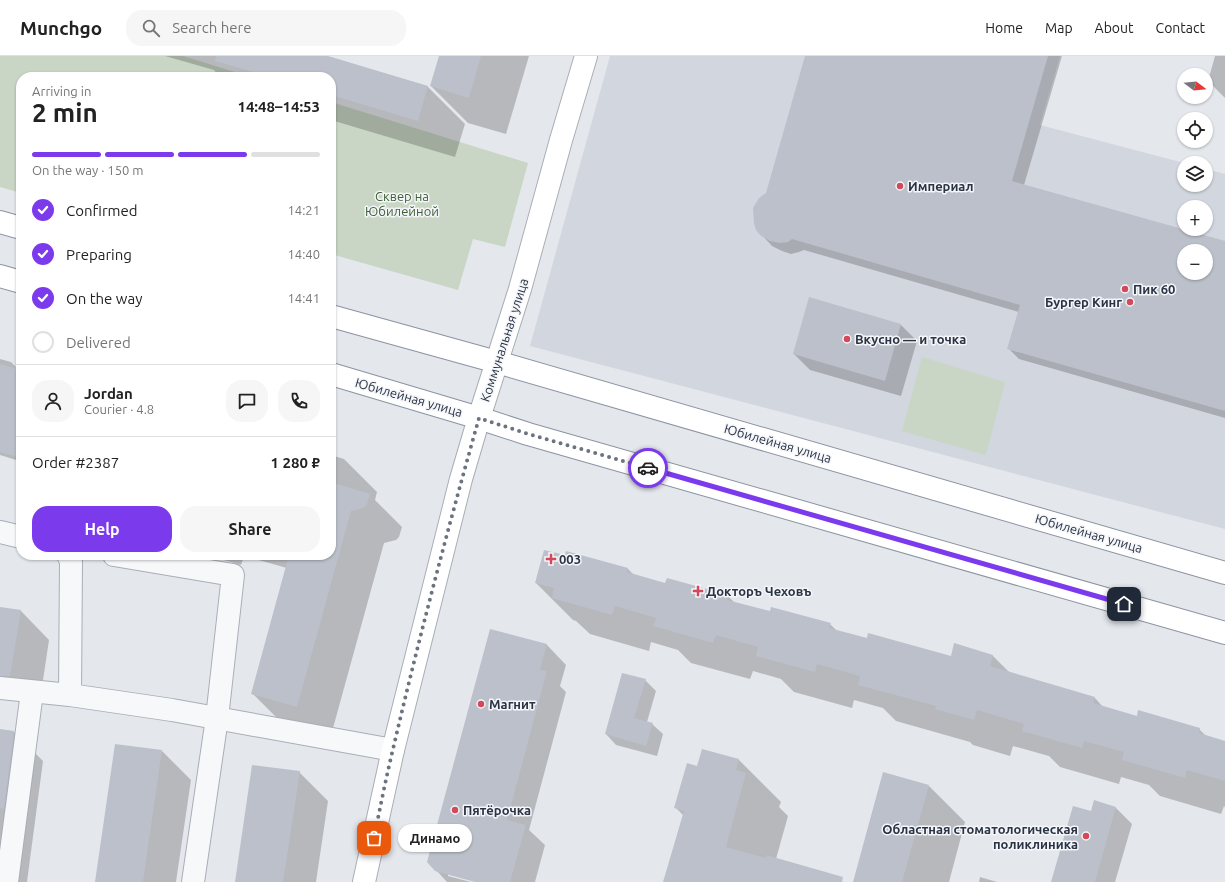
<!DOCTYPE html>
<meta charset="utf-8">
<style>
:root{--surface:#fff;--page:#f6f6f6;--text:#222;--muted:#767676;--line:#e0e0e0;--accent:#7c3aed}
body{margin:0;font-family:Ubuntu,sans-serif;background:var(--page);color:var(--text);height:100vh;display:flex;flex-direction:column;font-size:15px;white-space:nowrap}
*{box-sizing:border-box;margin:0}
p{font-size:13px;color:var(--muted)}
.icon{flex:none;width:22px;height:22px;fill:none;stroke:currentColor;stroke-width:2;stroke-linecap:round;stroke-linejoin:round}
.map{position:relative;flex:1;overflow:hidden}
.details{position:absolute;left:16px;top:16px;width:320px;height:488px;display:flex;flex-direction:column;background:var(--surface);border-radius:16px;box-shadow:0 1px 3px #0004}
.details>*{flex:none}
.needle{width:26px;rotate:106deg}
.buttons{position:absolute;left:1177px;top:12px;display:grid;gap:8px}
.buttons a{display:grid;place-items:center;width:36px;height:36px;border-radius:50%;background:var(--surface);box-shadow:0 1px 3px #0004;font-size:20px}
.pin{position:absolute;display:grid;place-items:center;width:34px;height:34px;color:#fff;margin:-17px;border-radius:8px;box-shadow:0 2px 6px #0006}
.courier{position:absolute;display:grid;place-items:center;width:40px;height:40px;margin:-20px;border:3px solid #7c3aed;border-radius:50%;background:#fff;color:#222;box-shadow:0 1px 5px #0007}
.bubble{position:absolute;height:28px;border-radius:14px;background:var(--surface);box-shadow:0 1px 3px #0004;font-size:13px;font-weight:700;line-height:28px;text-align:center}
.overview em{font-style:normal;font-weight:700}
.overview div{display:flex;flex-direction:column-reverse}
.overview{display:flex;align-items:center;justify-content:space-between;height:68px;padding:0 16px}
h1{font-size:26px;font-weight:700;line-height:30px}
.bar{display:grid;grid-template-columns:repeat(4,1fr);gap:6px 4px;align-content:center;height:48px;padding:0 16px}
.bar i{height:5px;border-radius:3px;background:var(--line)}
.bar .current{background:var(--accent)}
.bar p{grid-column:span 4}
.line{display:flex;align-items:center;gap:10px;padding:0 16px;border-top:1px solid var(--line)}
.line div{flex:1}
.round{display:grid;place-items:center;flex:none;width:42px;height:42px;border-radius:16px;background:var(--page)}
ol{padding:0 16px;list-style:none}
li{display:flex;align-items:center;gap:12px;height:44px}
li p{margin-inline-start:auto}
li .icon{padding:4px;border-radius:50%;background:var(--accent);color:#fff;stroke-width:4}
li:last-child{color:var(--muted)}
li i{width:22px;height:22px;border:2px solid var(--line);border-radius:50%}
.action{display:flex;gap:8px;margin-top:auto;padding:8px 16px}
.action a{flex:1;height:46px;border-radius:16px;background:var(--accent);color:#fff;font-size:16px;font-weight:700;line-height:46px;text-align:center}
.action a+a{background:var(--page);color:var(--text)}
header{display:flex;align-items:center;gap:24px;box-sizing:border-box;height:56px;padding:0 20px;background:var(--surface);border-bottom:1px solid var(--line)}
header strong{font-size:19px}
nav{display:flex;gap:22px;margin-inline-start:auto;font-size:14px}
.search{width:280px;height:36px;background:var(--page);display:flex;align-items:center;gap:10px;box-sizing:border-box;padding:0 14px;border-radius:16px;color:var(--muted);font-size:15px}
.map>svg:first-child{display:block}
.built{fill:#d2d6de;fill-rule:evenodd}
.green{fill:#c9d6c5}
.shadow{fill:#0003;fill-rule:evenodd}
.building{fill:#bbc0ca;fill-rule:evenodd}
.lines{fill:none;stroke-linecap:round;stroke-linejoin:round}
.street-casing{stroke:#a9aeb7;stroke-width:24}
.secondary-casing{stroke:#a9aeb7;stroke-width:24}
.highway-casing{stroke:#8b94a3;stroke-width:24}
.street{stroke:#f7f8fa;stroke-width:22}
.secondary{stroke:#fff;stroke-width:22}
.highway{stroke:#fff;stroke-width:22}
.done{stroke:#6c737f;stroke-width:4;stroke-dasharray:0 7.2}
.route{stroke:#7c3aed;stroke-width:5}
.poi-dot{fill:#d1495b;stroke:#f4f6f9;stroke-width:1.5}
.labels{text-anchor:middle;stroke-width:3;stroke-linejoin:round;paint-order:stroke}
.poi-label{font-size:13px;font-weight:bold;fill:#2b3445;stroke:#f4f6f9;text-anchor:start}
.park-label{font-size:13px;fill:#3f6138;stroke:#f4f6f9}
.street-label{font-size:13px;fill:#2b3445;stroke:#f4f6f9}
</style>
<header>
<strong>Munchgo</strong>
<div class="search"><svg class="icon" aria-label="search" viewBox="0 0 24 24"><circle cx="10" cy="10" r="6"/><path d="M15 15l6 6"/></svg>Search here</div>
<nav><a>Home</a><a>Map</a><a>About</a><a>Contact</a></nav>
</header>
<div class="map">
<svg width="1225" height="826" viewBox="0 0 1225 826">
<rect width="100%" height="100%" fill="#e4e7ec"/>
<path class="built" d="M 610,0 L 1060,0 L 1040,69 L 1184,107 L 1184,129 L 1206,129 L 1206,113 L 1225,118 L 1225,473 L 530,290 ZM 1184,151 L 1206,151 L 1206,173 L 1184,173 ZM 1184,195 L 1206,195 L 1206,217 L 1184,217 Z"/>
<g class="green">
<polygon points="0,0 183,0 251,21 21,21 21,137 0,131"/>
<polygon points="331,46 528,107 505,191 473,183 458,234 331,198"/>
<polygon points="922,301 1005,326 986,399 902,375"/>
</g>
<g class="shadow">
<polygon points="165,0 324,0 428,31 465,68 455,101 331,64 331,21 220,21 214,14"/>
<polygon points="440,0 529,0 506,78 468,67 431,30"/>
<path d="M 806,0 L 1062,0 L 1024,129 L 1225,186 L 1225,362 L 1019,303 L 1008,292 L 1019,256 L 804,194 L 799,196 L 791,198 L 782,195 L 772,190 L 761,178 L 767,137 ZM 1184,195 L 1206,195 L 1206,217 L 1184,217 Z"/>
<polygon points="1215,0 1225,0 1225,42 1208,25"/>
<polygon points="901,269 917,285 901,340 810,314 794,298"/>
<polygon points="0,303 11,306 16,311 15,313 21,315 21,386 16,404 0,399"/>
<polygon points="331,397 334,400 344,403 377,436 375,444 402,471 399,481 396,484 384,487 330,683 285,670 252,637 287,512 244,500 241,509 206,499 331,499"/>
<polygon points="21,408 21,428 17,424"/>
<polygon points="628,513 634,519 666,528 728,540 735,547 770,557 830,568 837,575 867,583 951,601 993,600 1010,617 1095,642 1103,651 1138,661 1199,673 1207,681 1225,686 1225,751 1224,750 1221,758 1160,740 1149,729 1121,721 1119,728 1060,711 1049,700 1013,690 1010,700 973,689 970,686 896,665 883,652 854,644 852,652 794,636 781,623 753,615 750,623 691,607 678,594 651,586 649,595 590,578 576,565 573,564 536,527"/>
<polygon points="0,552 21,555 49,584 42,631 0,625"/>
<polygon points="491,574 547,589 566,609 560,630 566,636 529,774 545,789 535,826 479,826 448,818 448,820 471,826 447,826 436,814"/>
<polygon points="645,624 656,635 647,666 652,668 663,678 657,700 616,689 606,678"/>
<polygon points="0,674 14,676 43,705 27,826 0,826"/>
<polygon points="162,695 191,724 176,826 96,826"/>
<polygon points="739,704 781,746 779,751 788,760 776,803 829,826 664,826 683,759 676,752 698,711"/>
<polygon points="299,716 328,745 316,826 236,826"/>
<polygon points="929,730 965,766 949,826 854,826"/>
<polygon points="1095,746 1116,752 1132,768 1115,826 1052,826 1092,756"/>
<polygon points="980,821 997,826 979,826"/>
</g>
<g class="building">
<polygon points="216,0 328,0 428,30 418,65 331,39 331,21 271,21 215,5"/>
<polygon points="439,0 481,0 469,42 430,30"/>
<path d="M 805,0 L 1048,0 L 1012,125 L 1225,185 L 1225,355 L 1007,293 L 1020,249 L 792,183 L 788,186 L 780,187 L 770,185 L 760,179 L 756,174 L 754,167 L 753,152 L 759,142 L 766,137 ZM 1184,195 L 1206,195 L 1206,217 L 1184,217 Z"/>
<polygon points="809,241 901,268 885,325 793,298"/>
<polygon points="0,308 21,314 21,402 0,396"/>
<polygon points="331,426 370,438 367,448 363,452 351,455 297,651 251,638 289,499 331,499"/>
<polygon points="544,494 565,499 566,495 628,512 627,516 665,527 667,522 729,539 727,544 770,555 771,551 831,567 829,572 867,582 868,577 951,600 954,587 993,599 990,610 1095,641 1093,647 1137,660 1138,654 1200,672 1199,677 1225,685 1225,725 1187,714 1185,722 1122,704 1124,696 1084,685 1082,692 1022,675 1024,668 977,654 974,664 935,653 936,650 858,629 860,620 817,608 815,616 756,600 758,591 716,579 713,587 653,570 656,562 615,550 612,559 552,542 554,532 535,527"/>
<polygon points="0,551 21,554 10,620 0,620"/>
<polygon points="490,573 547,588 540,614 547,615 507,764 526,769 510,826 475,826 435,815 427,806"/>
<polygon points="622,617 646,623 634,662 653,667 646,690 605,678"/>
<polygon points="0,673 14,675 4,753 0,752"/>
<polygon points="115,688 162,694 143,826 95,826"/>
<polygon points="702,693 739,703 736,714 746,717 726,791 766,802 766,799 843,821 842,826 663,826 684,755 674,752 687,707 697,710"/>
<polygon points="252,709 300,715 283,826 235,826"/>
<polygon points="883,716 929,729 902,826 853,826"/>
<polygon points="1094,744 1116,751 1095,826 1051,826 1073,750 1091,755"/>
</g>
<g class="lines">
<defs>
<g id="street">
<polyline points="0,476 21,481"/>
<polyline points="68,499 71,505 70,639 172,654 393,694"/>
<polyline points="114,499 233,519 217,662 193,826"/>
<polyline points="0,632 70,639"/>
<polyline points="7,826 32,636"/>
</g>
<polyline id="secondary" points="364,826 393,694 461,423 479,362 520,233 561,84 586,0"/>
<g id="highway">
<polyline points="0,166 21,172"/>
<polyline points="0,220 21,226"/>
<polyline points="331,260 497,306 1225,517"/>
<polyline points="331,318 479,362 528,378 1225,577"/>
</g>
</defs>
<use href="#street" class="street-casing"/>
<use href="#secondary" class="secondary-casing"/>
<use href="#highway" class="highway-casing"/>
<use href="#street" class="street"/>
<use href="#secondary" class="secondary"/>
<use href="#highway" class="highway"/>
</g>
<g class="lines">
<path class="done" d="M 374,782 C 380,752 386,722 393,693 C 419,582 448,472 479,362 L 528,378 L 648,412"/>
<polyline class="route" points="648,412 1124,548"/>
</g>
<g class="poi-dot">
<circle cx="900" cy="130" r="4"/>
<circle cx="1125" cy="233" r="4"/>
<circle cx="1130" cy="246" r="4"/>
<circle cx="847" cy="283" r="4"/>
<path d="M549 497h4v4h4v4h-4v4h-4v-4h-4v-4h4z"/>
<path d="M696 529h4v4h4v4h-4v4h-4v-4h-4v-4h4z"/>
<circle cx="481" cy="648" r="4"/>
<circle cx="455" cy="754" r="4"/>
<circle cx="1086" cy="780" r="4"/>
</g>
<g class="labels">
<g class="poi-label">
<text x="908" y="135">Империал</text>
<text x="1133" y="238">Пик 60</text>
<text x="1122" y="251" text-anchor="end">Бургер Кинг</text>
<text x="855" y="288">Вкусно — и точка</text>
<text x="559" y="508">003</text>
<text x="706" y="540">Докторъ Чеховъ</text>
<text x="489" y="653">Магнит</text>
<text x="463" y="759">Пятёрочка</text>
<text x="1078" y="778" text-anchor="end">Областная стоматологическая<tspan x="1078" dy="15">поликлиника</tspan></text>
</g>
<g class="park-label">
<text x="402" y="145">Сквер на<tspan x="402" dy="15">Юбилейной</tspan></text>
</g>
<g class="street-label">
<text transform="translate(504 284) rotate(-72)" y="5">Коммунальная улица</text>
<text transform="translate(409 341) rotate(16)" y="5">Юбилейная улица</text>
<text transform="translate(778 387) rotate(16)" y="5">Юбилейная улица</text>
<text transform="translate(1089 477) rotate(16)" y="5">Юбилейная улица</text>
</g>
</g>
</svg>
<div class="buttons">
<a><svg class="needle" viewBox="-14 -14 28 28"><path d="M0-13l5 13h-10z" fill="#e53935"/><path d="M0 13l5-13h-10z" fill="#767676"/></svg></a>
<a><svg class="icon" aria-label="locate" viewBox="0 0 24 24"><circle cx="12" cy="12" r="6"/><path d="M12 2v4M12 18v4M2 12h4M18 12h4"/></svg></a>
<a><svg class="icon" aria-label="layers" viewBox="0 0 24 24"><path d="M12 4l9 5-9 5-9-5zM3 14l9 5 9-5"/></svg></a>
<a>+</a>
<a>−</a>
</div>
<div class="pin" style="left:374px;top:782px;background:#ea580c"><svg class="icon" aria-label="bag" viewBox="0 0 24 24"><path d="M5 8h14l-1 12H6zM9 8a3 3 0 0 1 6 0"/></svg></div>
<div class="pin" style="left:1124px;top:548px;background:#1f2937"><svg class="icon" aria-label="home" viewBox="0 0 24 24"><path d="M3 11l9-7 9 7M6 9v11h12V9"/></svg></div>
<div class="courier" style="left:648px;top:412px"><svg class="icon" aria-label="car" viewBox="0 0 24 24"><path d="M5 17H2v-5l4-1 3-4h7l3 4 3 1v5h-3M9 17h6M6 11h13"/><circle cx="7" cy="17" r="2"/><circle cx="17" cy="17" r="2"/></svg></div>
<div class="bubble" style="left:398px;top:768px;width:74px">Динамо</div>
<section class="details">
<div class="overview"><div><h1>2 min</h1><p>Arriving in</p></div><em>14:48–14:53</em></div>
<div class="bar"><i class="current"></i><i class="current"></i><i class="current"></i><i></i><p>On the way · 150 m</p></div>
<ol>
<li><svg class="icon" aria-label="check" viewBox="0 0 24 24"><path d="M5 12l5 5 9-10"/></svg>Confirmed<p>14:21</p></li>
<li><svg class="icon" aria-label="check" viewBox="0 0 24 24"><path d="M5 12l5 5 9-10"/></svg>Preparing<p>14:40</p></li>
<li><svg class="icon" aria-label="check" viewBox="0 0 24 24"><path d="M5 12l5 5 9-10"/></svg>On the way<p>14:41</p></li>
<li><i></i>Delivered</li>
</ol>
<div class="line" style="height:72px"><a class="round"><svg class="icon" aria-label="person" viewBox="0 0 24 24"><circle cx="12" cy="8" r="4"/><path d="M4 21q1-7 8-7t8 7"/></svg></a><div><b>Jordan</b><p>Courier · 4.8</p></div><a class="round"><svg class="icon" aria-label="chat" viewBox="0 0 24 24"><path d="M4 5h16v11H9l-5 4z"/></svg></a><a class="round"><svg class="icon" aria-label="phone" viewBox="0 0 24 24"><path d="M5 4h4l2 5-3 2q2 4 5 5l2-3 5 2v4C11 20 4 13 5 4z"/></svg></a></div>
<div class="line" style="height:52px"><div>Order #2387</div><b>1 280 ₽</b></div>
<div class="action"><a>Help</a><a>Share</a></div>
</section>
</div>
